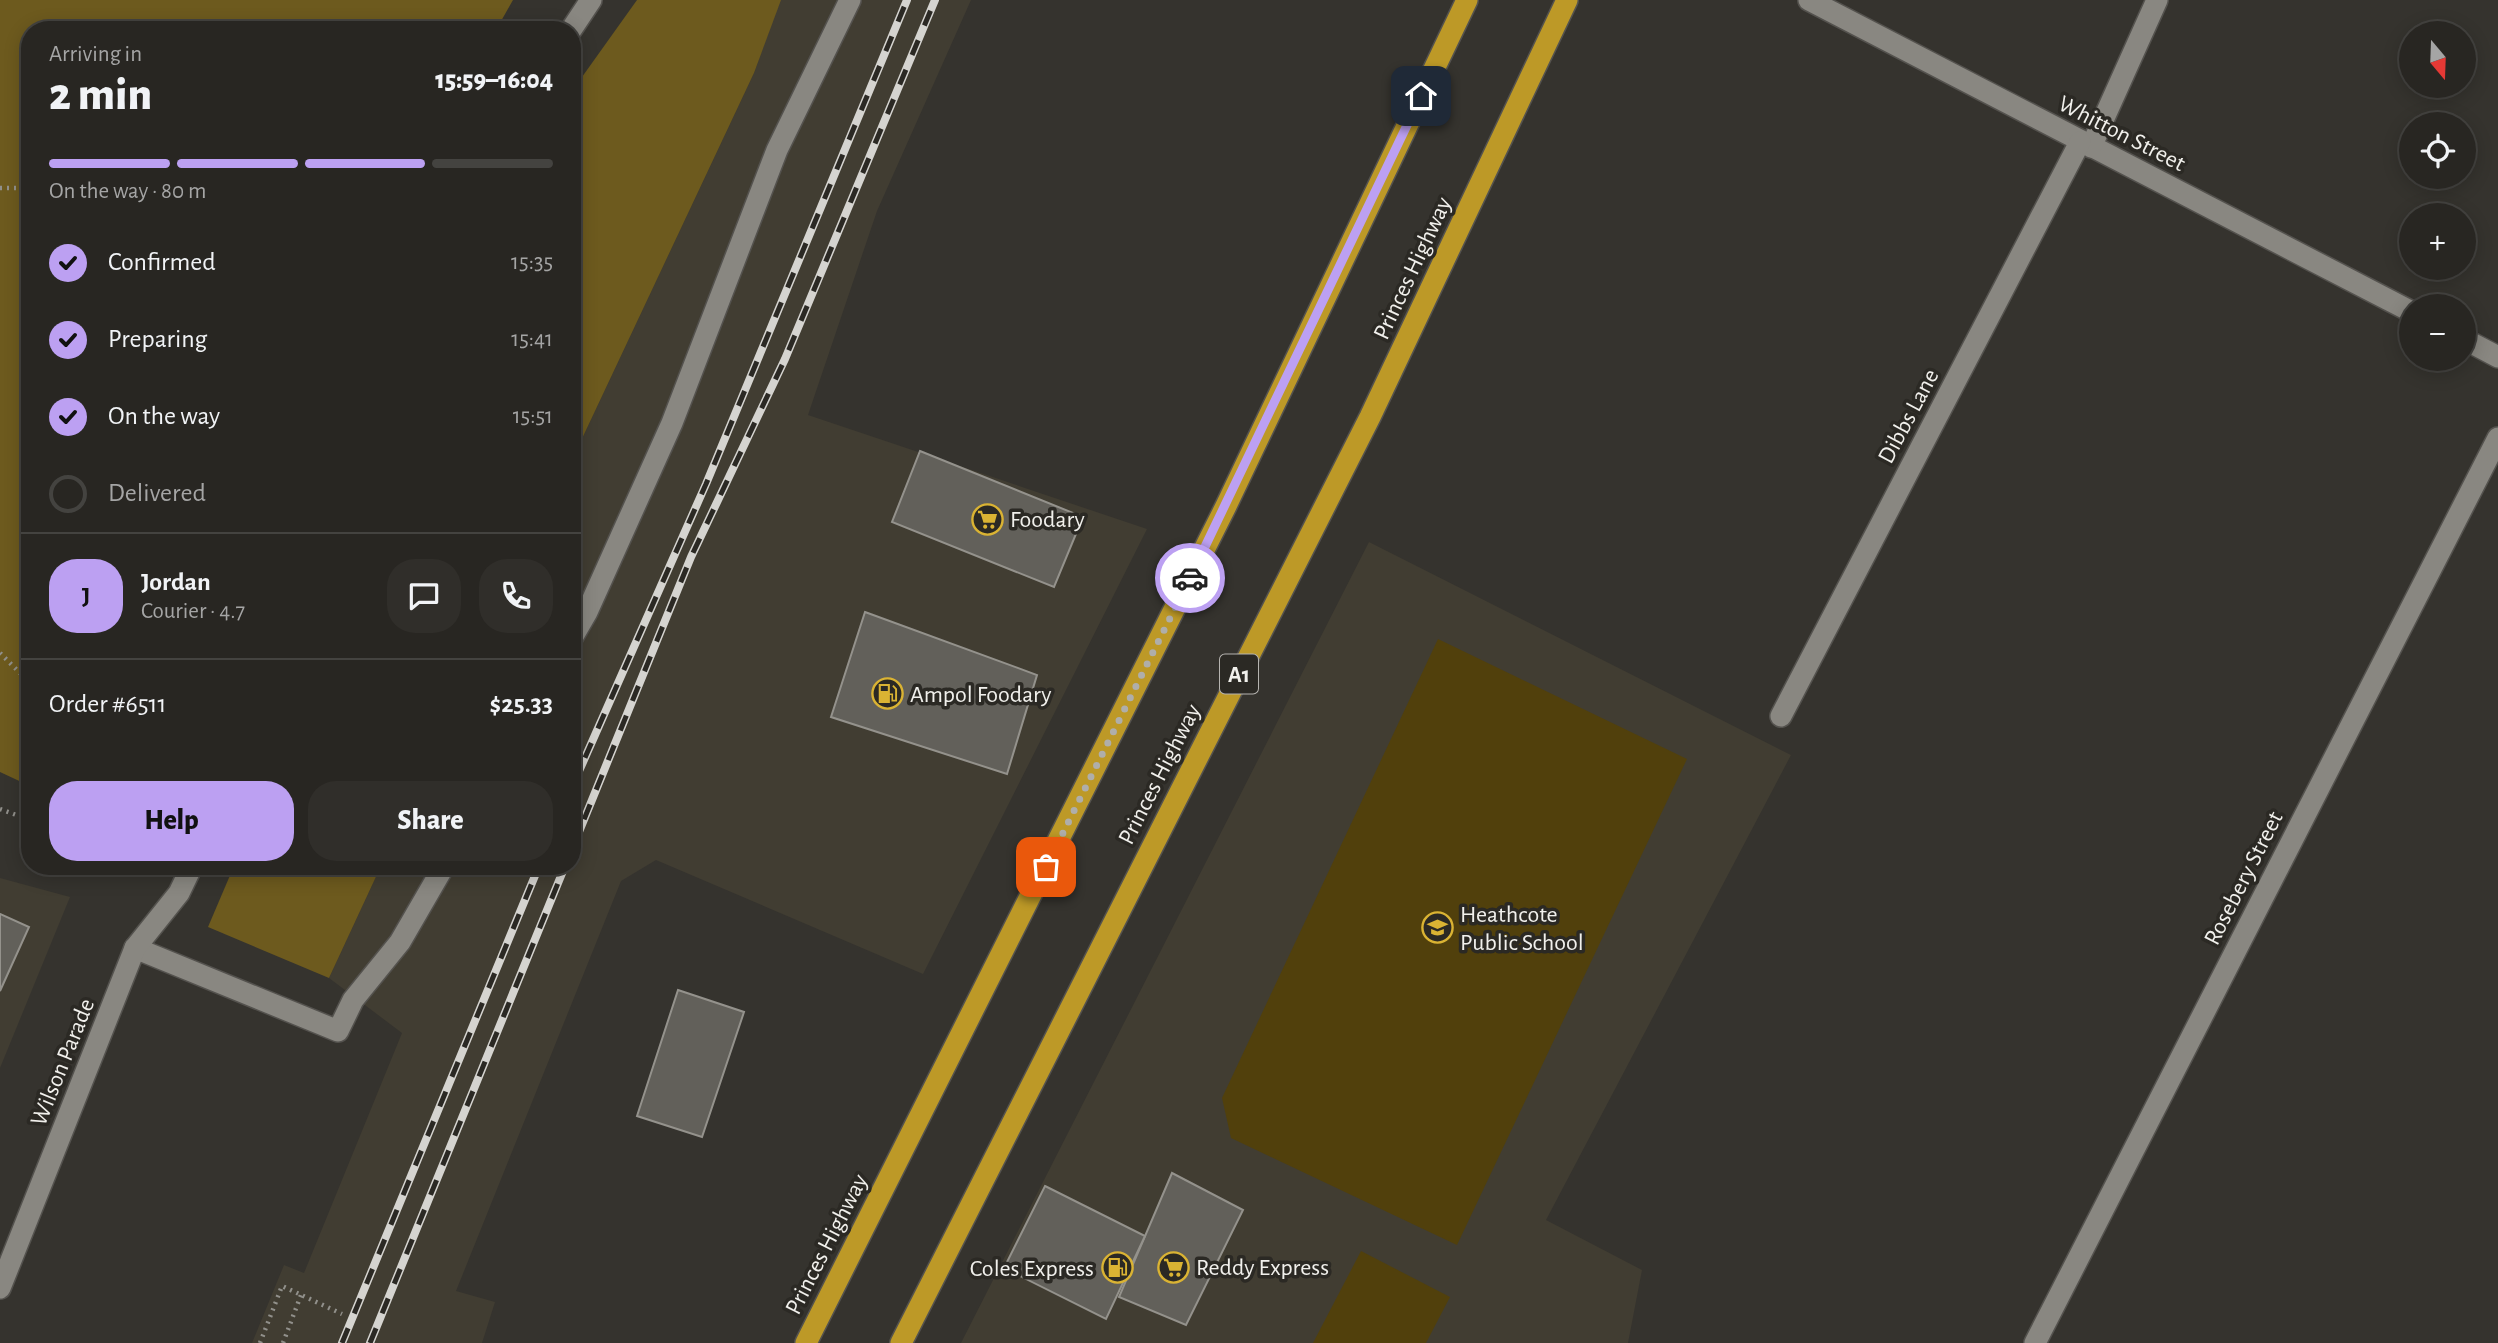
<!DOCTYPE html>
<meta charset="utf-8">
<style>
:root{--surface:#282622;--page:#302e2a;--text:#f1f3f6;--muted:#a5a5a5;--line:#444340;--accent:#bca0f2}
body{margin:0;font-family:"Alegreya Sans",sans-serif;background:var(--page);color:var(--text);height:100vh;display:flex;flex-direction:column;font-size:26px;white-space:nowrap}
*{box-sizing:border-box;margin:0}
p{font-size:23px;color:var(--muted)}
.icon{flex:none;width:38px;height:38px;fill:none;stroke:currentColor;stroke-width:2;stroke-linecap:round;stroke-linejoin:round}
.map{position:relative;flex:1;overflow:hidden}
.sheet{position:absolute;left:21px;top:21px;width:560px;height:854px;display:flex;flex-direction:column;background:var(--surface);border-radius:28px;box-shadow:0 4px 18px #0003,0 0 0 2px var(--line)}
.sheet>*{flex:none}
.needle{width:46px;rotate:161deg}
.controls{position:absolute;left:2399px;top:21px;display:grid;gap:14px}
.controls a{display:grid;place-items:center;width:77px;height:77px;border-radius:50%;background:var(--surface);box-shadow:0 4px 18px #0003,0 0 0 2px var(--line);font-size:35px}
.pin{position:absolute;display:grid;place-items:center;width:60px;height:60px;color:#fff;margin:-30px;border-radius:14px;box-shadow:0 4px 10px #0006}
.courier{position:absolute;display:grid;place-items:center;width:70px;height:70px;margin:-35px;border:5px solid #bca0f2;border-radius:50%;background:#fff;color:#222;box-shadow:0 2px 9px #0007}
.overview em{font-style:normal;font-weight:800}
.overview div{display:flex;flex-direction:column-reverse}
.overview{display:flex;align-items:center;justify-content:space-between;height:119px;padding:0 28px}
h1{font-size:46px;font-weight:800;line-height:52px}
.bar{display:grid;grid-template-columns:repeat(4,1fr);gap:10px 7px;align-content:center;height:84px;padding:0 28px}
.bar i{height:9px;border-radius:5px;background:var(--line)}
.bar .active{background:var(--accent)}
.bar p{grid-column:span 4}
.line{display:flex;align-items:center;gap:18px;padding:0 28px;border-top:2px solid var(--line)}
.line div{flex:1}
.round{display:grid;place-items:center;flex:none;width:74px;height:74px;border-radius:28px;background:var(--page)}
ol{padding:0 28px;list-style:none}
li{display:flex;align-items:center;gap:21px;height:77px}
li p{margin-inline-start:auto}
li .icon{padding:7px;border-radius:50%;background:var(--accent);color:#111;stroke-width:4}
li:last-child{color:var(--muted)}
li i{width:38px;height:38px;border:4px solid var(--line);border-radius:50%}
.button{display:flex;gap:14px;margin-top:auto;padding:14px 28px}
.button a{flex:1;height:80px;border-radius:28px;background:var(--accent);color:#111;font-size:28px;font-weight:800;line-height:80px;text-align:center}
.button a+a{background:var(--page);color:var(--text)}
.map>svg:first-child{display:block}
.built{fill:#413d32}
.green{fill:#51400c}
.forest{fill:#6d5a1e}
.building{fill:#62605a;stroke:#94928c;stroke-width:2}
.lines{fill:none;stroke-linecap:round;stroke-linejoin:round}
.minor-casing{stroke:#54524e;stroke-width:24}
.highway-casing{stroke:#54524e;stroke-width:24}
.path{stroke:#91908b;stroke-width:4.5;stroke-dasharray:2 5;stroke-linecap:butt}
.minor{stroke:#898781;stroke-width:21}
.highway{stroke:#bd9927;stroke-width:21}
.rail-casing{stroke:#d5d4d0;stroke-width:8}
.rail{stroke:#2b2924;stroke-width:5;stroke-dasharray:16;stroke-linecap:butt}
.done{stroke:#afaeaa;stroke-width:7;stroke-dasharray:0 12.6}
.route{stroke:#bca0f2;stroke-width:9}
.labels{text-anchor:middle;stroke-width:7;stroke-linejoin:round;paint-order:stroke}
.shield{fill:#2b2924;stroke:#b6b4b0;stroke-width:2}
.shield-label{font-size:23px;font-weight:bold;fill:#f1f0ec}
.street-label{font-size:24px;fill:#f1f0ec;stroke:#2b2924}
.poi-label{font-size:24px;fill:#f1f0ec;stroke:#2b2924;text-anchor:start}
</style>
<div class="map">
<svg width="2498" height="1343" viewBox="0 0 2498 1343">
<rect width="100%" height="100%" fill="#35332e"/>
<g class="built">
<polygon points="780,0 971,0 877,211 808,415 1147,529 923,974 656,860 621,881 456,1291 495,1302 482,1343 252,1343 284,1265 304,1273 402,1033 329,978 381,866 572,866 572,460 754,73"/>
<polygon points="1369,542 1791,755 1546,1220 1642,1270 1628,1343 961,1343"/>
<polygon points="0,878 70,897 0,1068"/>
</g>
<g class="green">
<polygon points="1438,639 1687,759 1457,1245 1231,1138 1222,1098"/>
<polygon points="1361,1251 1450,1297 1426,1343 1313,1343"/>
</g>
<g class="forest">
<polygon points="0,0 513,0 496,30 30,30 30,786 0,772"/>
<polygon points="637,0 781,0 754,73 572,460 572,91"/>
<polygon points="234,866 381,866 329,978 208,927"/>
</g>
<g class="building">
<polygon points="920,451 1083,517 1054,587 892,522"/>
<polygon points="865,612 1037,675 1007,774 831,717"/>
<polygon points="0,914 29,927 0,991"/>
<polygon points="678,990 744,1012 702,1137 637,1116"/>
<polygon points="1172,1173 1243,1210 1186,1325 1119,1297"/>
<polygon points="1045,1186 1145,1236 1106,1319 1004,1268"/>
</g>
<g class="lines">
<defs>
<g id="minor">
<polyline points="1809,0 2412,312"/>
<polyline points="571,30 591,0"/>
<polyline points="2091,147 2157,0"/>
<polyline points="2464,339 2498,357"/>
<polyline points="572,638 587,612 672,423 777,150 850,0"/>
<polyline points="1781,716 2080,142"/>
<polyline points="135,948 338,1031 353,1000 400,942 444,866"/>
<polyline points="0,1288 135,948 179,893 192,866"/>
<polyline points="2035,1343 2498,438"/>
</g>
<g id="highway">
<polyline points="806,1343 1226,506 1467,0"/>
<polyline points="901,1343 1370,417 1567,0"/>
</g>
</defs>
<use href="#minor" class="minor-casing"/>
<use href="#highway" class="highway-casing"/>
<g class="path">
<polyline points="0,188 30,188"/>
<polyline points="0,653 30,683"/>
<polyline points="0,809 30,820"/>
<polyline points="260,1343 282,1286 342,1314"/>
<polyline points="283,1343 301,1295"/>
</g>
<use href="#minor" class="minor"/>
<use href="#highway" class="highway"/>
<defs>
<g id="rail">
<polyline points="572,787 706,484 907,0"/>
<polyline points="572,849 691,557 785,359 935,0"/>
<polyline points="342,1343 539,866"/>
<polyline points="370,1343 565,866"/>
</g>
</defs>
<use href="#rail" class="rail-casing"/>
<use href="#rail" class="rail"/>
</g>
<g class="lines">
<polyline class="done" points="1046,867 1190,578"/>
<polyline class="route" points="1190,578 1421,96"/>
</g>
<defs>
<symbol id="supermarket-ring" viewBox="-11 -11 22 22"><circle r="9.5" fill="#2b2924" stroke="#dab333" stroke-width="1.5"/><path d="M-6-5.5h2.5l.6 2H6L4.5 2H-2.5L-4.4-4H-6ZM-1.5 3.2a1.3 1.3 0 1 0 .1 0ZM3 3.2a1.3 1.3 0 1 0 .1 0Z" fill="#dab333"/></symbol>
<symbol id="fuel-ring" viewBox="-11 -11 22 22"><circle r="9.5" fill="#2b2924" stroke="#dab333" stroke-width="1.5"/><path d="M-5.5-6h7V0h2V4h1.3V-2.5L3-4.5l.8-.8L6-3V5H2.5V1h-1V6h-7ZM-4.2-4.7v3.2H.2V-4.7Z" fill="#dab333"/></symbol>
<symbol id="school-ring" viewBox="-11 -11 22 22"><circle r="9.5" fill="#2b2924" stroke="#dab333" stroke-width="1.5"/><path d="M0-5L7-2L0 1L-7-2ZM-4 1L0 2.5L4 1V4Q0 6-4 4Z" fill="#dab333"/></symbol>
</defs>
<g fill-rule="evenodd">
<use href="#supermarket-ring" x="970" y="502" width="35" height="35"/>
<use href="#fuel-ring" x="870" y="676" width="35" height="35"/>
<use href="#school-ring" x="1420" y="910" width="35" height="35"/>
<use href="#supermarket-ring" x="1156" y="1250" width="35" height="35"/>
<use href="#fuel-ring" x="1100" y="1250" width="35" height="35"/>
</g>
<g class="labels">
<rect class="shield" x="1220" y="654.5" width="38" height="39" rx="5"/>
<g class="shield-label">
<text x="1239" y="682">A1</text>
</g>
<g class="street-label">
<text transform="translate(2122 133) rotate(27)" y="8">Whitton Street</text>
<text transform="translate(1412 268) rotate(-65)" y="8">Princes Highway</text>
<text transform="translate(1908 416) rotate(-62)" y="8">Dibbs Lane</text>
<text transform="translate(1159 774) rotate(-63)" y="8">Princes Highway</text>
<text transform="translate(2243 878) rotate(-63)" y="8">Rosebery Street</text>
<text transform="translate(62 1062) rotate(-68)" y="8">Wilson Parade</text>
<text transform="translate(826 1244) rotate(-63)" y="8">Princes Highway</text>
</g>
<g class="poi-label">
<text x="1010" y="527">Foodary</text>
<text x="910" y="702">Ampol Foodary</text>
<text x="1460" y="922">Heathcote<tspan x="1460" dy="28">Public School</tspan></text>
<text x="1196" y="1275">Reddy Express</text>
<text x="1094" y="1276" text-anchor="end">Coles Express</text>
</g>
</g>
</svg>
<div class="controls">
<a><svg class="needle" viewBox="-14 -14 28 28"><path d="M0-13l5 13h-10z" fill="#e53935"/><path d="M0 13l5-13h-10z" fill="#a5a5a5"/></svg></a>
<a><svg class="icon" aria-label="locate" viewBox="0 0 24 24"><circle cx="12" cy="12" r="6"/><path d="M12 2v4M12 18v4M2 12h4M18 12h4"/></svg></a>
<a>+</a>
<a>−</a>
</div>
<div class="pin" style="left:1046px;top:867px;background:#ea580c"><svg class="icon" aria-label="bag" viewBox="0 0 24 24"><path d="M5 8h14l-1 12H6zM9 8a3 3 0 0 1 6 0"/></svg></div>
<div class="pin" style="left:1421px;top:96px;background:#1f2937"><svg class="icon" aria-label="home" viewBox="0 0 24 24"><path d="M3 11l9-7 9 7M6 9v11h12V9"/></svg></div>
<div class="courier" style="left:1190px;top:578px"><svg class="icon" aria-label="car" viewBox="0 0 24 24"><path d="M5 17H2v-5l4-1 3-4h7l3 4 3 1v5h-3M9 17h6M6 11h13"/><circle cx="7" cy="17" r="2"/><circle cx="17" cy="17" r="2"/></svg></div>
<section class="sheet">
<div class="overview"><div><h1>2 min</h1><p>Arriving in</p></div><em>15:59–16:04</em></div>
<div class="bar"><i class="active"></i><i class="active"></i><i class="active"></i><i></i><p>On the way · 80 m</p></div>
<ol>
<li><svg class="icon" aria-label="check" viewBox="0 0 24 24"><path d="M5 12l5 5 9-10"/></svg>Confirmed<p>15:35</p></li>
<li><svg class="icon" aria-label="check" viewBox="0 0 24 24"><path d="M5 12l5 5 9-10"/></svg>Preparing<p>15:41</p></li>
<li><svg class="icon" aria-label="check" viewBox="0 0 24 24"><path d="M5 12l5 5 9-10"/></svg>On the way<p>15:51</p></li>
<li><i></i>Delivered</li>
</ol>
<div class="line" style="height:126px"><b class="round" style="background:var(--accent);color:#111">J</b><div><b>Jordan</b><p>Courier · 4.7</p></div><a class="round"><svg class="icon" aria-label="chat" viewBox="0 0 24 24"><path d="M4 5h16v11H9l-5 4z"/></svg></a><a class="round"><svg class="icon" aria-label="phone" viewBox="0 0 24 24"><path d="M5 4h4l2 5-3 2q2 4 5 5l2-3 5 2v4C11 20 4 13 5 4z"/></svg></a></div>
<div class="line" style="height:91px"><div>Order #6511</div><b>$25.33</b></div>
<div class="button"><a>Help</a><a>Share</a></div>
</section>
</div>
